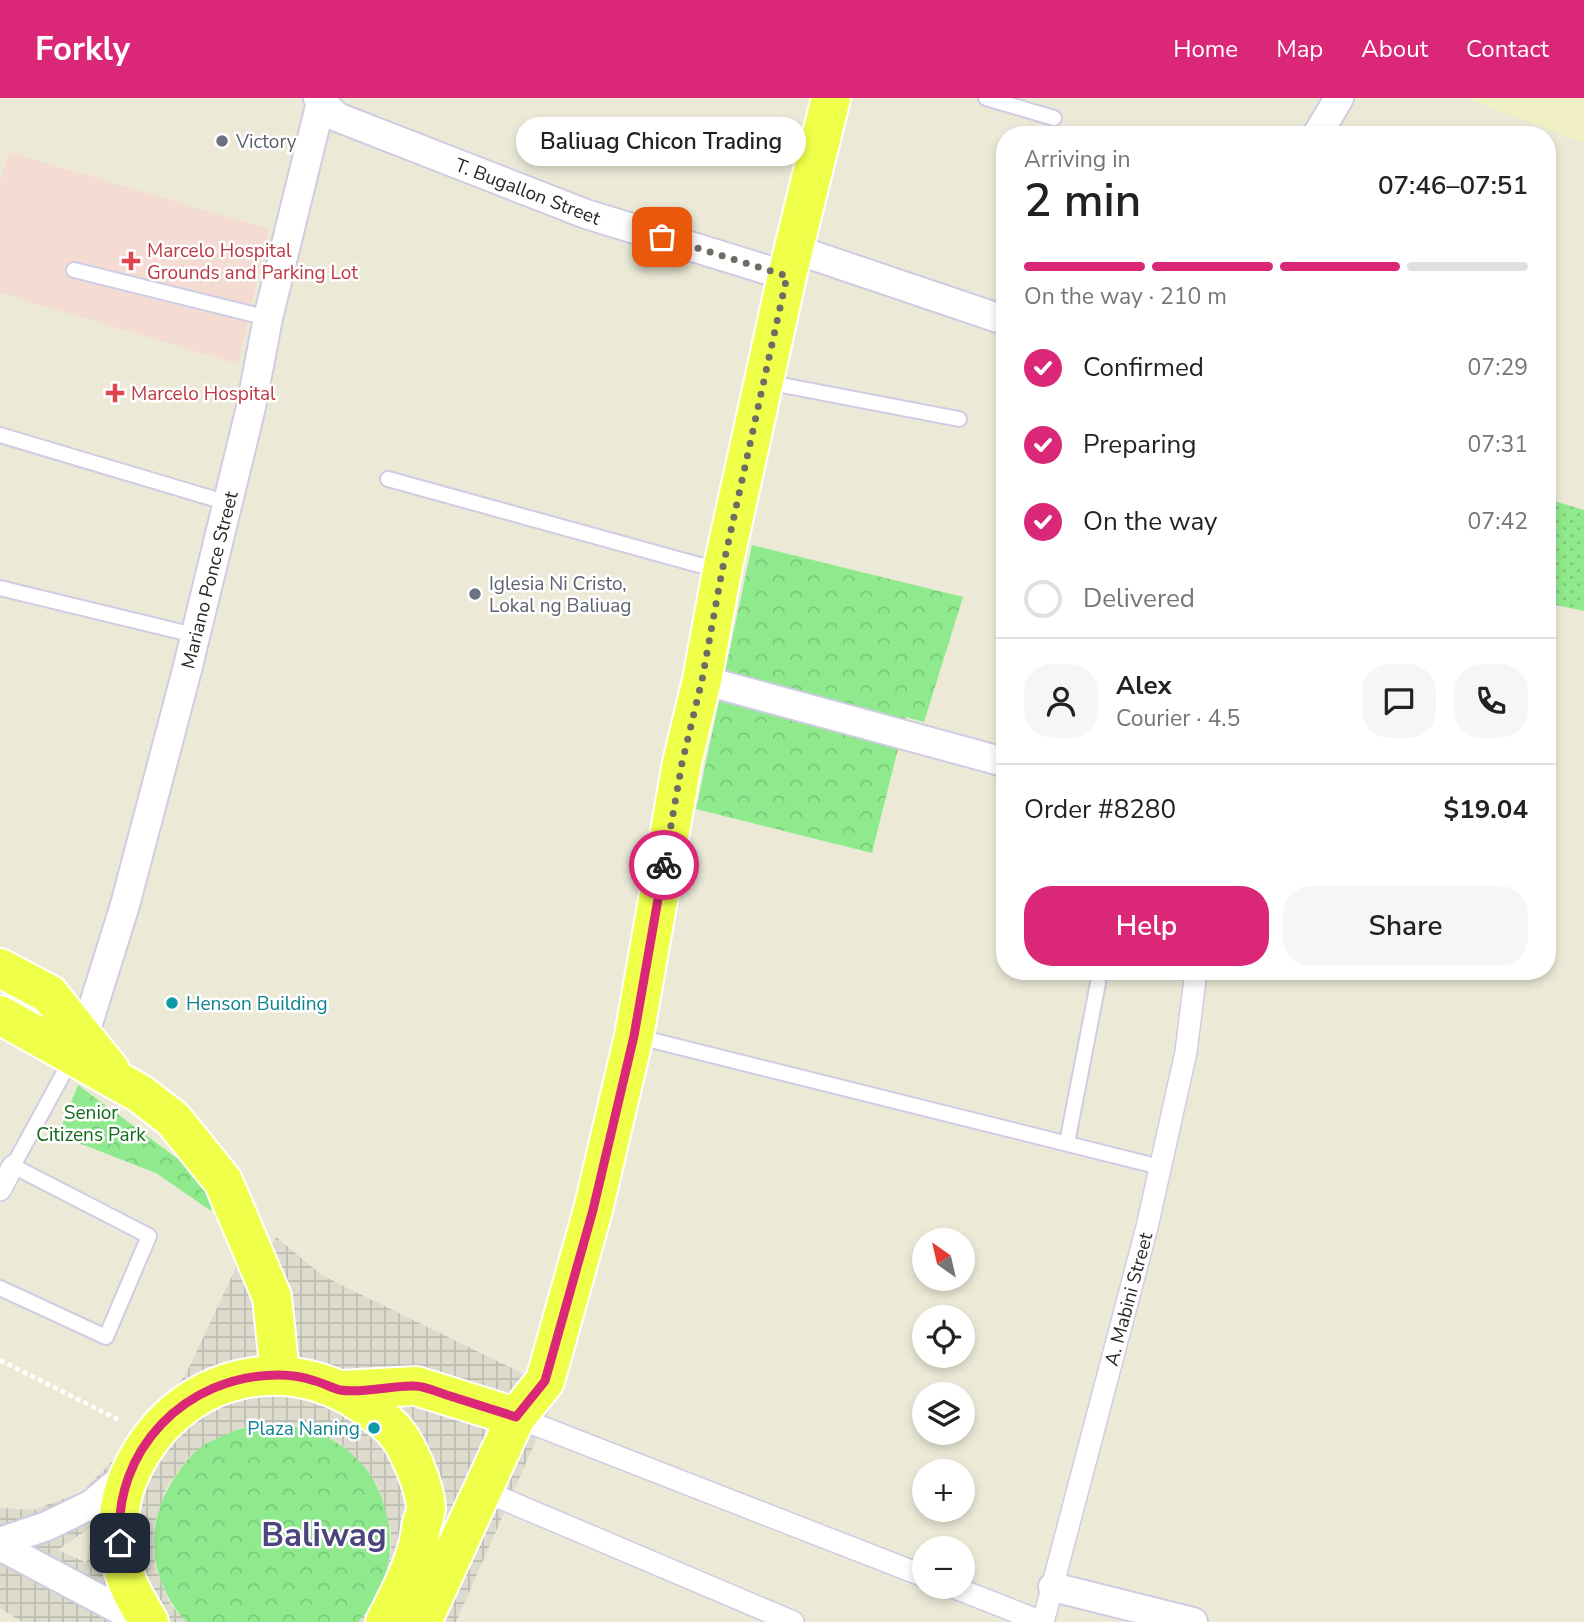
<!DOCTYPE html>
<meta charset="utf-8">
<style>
:root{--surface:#fff;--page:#f6f6f6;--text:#222;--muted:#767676;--line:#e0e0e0;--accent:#db2777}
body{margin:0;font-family:"Nunito Sans",sans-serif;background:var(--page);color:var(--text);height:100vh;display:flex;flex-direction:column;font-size:26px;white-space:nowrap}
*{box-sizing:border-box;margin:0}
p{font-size:23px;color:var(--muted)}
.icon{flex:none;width:38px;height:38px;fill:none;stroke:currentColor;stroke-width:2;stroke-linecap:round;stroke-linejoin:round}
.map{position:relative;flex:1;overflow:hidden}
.side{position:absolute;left:996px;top:28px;width:560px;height:854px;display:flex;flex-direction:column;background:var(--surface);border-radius:28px;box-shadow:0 4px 10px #0003}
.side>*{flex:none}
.needle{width:46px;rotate:326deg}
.fabs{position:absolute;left:912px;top:1130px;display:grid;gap:14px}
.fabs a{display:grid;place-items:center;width:63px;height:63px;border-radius:50%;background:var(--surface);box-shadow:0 4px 10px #0003;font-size:35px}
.pin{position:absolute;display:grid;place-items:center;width:60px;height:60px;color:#fff;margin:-30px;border-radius:14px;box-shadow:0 4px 10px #0006}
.courier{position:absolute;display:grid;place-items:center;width:70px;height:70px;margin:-35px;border:5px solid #db2777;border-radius:50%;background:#fff;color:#222;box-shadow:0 2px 9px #0007}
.bubble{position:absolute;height:49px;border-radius:24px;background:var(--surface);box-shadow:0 4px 10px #0003;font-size:23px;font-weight:600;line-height:49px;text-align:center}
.headline em{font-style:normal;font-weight:600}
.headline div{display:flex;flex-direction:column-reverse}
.headline{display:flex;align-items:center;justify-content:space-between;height:119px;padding:0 28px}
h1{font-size:46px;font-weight:600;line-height:52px}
.bar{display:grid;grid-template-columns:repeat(4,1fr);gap:10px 7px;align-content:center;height:84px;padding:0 28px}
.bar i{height:9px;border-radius:5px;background:var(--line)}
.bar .active{background:var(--accent)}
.bar p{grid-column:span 4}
.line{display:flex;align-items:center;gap:18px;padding:0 28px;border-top:2px solid var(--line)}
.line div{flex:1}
.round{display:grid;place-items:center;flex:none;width:74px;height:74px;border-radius:28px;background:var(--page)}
ol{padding:0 28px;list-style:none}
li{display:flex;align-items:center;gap:21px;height:77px}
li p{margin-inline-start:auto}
li .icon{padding:7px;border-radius:50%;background:var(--accent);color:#fff;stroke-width:4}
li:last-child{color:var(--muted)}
li i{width:38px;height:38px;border:4px solid var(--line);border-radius:50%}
.button{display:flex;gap:14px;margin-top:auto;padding:14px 28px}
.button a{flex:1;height:80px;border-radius:28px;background:var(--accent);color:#fff;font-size:28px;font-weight:600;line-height:80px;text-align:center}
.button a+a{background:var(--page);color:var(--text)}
header{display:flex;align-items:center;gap:42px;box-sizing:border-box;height:98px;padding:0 35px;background:var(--accent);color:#fff}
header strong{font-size:33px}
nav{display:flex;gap:38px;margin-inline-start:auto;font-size:24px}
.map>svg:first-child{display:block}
.education{fill:#f0f0c4}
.medical{fill:#f5dcd3}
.grass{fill:url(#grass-dots)}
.park{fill:url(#park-crowns)}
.plaza{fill:url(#plaza-grid);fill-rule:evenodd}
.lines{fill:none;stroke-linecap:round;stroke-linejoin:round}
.service-casing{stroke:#cfcce3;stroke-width:18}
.pedestrian-casing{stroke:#cfcce3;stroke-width:24}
.minor-casing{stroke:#cfcce3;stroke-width:32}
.primary-casing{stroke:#fff;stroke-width:42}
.path{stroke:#fff;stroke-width:4.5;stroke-dasharray:5 3.5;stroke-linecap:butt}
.service{stroke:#fff;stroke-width:14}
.pedestrian{stroke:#fff;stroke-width:21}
.minor{stroke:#fff;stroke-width:28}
.primary{stroke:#f0ff49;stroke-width:38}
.done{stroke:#6d6c65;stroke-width:7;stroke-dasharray:0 12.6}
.route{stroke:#db2777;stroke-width:9}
.worship-dot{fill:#6b7280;stroke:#fff;stroke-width:2.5}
.health-dot{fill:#e0444e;stroke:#fff;stroke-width:2.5}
.culture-dot{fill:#0f9aa8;stroke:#fff;stroke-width:2.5}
.labels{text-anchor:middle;stroke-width:5;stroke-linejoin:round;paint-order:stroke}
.worship-label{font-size:19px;fill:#5b616d;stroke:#fff;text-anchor:start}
.street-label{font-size:19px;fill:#282828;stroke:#fff}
.health-label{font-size:19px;fill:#be3a42;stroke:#fff;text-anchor:start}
.culture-label{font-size:19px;fill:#0d838f;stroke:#fff;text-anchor:start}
.park-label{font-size:19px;fill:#116b1b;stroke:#fff}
.town-label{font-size:33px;font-weight:bold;fill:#4b447d;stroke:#fff}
</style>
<header>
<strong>Forkly</strong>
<nav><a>Home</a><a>Map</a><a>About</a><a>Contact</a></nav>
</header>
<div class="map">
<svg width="1584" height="1524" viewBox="0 0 1584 1524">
<defs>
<pattern id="grass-dots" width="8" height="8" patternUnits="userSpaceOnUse" patternTransform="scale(1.75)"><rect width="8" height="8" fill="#8fea8d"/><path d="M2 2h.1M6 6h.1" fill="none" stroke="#7bc97a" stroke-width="1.8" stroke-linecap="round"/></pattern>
<pattern id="park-crowns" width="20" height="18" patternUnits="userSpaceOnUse" patternTransform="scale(1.75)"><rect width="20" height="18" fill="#8fea8d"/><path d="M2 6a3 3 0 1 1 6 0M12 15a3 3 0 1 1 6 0" fill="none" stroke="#7bc97a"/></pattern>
<pattern id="plaza-grid" width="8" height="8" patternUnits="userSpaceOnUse" patternTransform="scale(1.75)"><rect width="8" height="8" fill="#dcdbce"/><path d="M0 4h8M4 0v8" fill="none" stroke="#bdbcb1"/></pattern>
</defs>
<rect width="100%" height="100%" fill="#ecead7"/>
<polygon class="education" points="1466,0 1584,0 1584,45"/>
<polygon class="medical" points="9,54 269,131 238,266 0,195 0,83"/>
<polygon class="grass" points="1547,401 1584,412 1584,513 1547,505"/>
<g class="park">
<polygon points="752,447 963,499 924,624 906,619 872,755 696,711"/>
<polygon points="78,987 185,1066 213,1096 211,1113 156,1075 58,1037"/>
<path d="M 262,1326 C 290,1326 315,1330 339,1346 C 398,1383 408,1476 358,1524 L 186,1524 C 146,1478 143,1420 180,1372 C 187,1362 195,1352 206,1345 C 223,1335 243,1329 262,1326 Z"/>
</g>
<path class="plaza" d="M 276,1139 L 323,1178 L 526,1277 L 559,1290 L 456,1524 L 358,1524 L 367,1515 L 383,1486 L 391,1455 L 391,1433 L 379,1390 L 367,1371 L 341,1346 L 311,1331 L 285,1326 L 243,1329 L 205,1346 L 190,1358 L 166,1390 L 154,1428 L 155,1468 L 170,1506 L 186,1524 L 22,1524 L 0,1510 L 0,1410 L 33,1412 L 82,1394 L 132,1343 L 186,1276 L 241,1159 L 261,1175 ZM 91,1429 L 87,1465 L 58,1452 Z"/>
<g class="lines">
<defs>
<g id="service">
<polyline points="986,0 1054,20"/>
<polyline points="74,172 268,220"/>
<polyline points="766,284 959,321"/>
<polyline points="0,337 228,405"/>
<polyline points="388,381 721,473"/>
<polyline points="0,490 194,537"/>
<polyline points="635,938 1160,1069"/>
<polyline points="1067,1045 1098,885"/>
<polyline points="0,1190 106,1239 149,1138 13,1068 72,960"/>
</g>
<g id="pedestrian">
<polyline points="0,1092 13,1068"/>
<polyline points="516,1319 924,1478"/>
<polyline points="482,1392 793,1524"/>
<polyline points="953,1489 1042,1524"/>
<polyline points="1043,1524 1147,1129 1186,954 1196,873"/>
</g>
<g id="minor">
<polyline points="318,0 337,19 586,116 787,178"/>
<polyline points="1317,37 1339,0"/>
<polyline points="794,151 1004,222"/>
<polyline points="702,582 1004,664"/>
<polyline points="76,952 84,938 125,807 187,572 251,309 268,220 322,0"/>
<polyline points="0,1444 47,1428 92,1406 129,1375"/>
<polyline points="0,1448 143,1524"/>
<polyline points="1053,1489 1193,1524"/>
</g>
<g id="primary">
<polyline points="0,870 49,896 110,972"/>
<polyline points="0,917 139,995 173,1021 223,1083 272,1199 280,1277"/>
<polyline points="341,1292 416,1288 516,1319"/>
<path d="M 149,1524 C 137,1504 125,1485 121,1462 C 114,1424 121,1387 141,1355 C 193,1269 302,1252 378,1318 C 383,1322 390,1327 394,1332 C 408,1347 425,1389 426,1410 C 426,1415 424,1420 422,1425 C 420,1434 420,1443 417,1451 C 410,1476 397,1501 385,1524"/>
<polyline points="422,1524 516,1319 545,1283 593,1112 634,938 682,665 702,582 722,473 787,178 831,0"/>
</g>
</defs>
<use href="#service" class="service-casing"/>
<use href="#pedestrian" class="pedestrian-casing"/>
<use href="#minor" class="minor-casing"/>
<use href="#primary" class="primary-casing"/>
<polyline class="path" points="0,1262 121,1323"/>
<use href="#service" class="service"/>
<use href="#pedestrian" class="pedestrian"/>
<use href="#minor" class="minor"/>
<use href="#primary" class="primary"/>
</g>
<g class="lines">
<polyline class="done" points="662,139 787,178 722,473 702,582 682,665 664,767"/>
<path class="route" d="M 120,1445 C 112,1352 186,1277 278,1277 C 290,1277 304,1279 315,1283 C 323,1285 332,1290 340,1292 C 361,1296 392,1287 414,1288 C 426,1288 439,1295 450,1298 C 472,1305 494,1312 516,1319 L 545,1283 L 593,1112 L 634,938 L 664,767"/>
</g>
<g class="worship-dot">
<circle cx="222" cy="43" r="7"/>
<circle cx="475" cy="496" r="7"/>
</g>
<g class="health-dot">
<path d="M127.5 152.5h7v7h7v7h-7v7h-7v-7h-7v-7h7z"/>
<path d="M111.5 284.5h7v7h7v7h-7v7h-7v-7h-7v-7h7z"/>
</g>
<g class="culture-dot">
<circle cx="172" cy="905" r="7"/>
<circle cx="374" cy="1330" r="7"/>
</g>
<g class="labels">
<g class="worship-label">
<text x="236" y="50">Victory</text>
<text x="489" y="492">Iglesia Ni Cristo,<tspan x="489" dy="22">Lokal ng Baliuag</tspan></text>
</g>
<g class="street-label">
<text transform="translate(528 93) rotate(21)" y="7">T. Bugallon Street</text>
<text transform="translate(209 482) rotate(-76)" y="7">Mariano Ponce Street</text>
<text transform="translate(1128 1201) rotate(-75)" y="7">A. Mabini Street</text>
</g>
<g class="health-label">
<text x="147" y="159">Marcelo Hospital<tspan x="147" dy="22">Grounds and Parking Lot</tspan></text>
<text x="131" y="302">Marcelo Hospital</text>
</g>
<g class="culture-label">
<text x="186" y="912">Henson Building</text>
<text x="360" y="1337" text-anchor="end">Plaza Naning</text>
</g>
<g class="park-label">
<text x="91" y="1021">Senior<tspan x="91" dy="22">Citizens Park</tspan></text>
</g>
<g class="town-label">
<text x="324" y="1448">Baliwag</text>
</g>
</g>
</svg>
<div class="fabs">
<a><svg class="needle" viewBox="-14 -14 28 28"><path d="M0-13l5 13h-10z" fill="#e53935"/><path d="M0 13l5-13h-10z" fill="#767676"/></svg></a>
<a><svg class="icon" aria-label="locate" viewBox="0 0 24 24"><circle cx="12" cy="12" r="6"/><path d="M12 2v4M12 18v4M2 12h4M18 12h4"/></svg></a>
<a><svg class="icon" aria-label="layers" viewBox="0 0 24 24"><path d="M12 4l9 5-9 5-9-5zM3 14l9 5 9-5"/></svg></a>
<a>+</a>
<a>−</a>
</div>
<div class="pin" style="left:662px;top:139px;background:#ea580c"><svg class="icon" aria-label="bag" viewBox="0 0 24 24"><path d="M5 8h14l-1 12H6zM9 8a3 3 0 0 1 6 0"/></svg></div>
<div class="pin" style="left:120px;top:1445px;background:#1f2937"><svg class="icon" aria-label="home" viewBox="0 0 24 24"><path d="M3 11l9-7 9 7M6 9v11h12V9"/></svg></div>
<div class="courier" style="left:664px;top:767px"><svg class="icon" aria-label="bike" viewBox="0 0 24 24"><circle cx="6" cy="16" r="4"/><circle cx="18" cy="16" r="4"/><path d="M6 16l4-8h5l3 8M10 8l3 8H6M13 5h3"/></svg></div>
<div class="bubble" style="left:516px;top:19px;width:290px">Baliuag Chicon Trading</div>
<section class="side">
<div class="headline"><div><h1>2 min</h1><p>Arriving in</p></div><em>07:46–07:51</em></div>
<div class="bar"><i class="active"></i><i class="active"></i><i class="active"></i><i></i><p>On the way · 210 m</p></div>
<ol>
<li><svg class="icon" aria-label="check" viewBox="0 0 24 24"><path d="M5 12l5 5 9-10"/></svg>Confirmed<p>07:29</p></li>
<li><svg class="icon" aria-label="check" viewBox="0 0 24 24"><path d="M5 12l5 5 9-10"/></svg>Preparing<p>07:31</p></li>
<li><svg class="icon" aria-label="check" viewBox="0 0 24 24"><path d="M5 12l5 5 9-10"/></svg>On the way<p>07:42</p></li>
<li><i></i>Delivered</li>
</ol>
<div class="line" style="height:126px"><a class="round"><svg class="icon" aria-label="person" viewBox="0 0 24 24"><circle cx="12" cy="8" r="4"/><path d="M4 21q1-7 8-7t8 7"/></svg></a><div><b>Alex</b><p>Courier · 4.5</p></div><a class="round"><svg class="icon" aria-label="chat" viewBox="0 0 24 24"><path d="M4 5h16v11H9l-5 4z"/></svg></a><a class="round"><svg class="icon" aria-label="phone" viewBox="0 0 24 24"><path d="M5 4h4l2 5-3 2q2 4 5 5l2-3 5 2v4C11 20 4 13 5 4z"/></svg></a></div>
<div class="line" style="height:91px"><div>Order #8280</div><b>$19.04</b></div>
<div class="button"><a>Help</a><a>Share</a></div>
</section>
</div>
